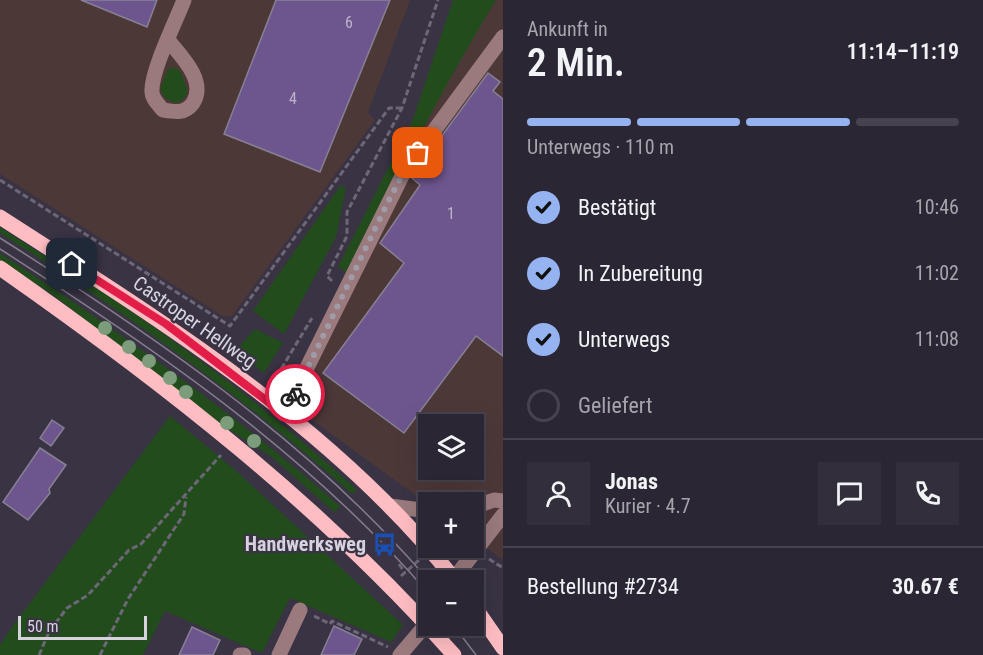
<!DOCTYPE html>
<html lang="de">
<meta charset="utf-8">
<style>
:root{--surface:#2b2633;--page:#332e3b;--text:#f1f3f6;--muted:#a6a5ac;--line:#47434e;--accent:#95b2f1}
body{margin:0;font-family:"Roboto Condensed",sans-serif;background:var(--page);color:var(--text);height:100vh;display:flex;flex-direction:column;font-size:22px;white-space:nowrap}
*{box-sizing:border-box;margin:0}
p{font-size:20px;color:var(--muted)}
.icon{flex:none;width:33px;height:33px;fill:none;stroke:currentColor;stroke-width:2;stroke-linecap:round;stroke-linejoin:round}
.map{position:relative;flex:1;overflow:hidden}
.sheet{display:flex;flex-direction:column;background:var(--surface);width:480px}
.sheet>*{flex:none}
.fabs{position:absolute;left:418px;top:414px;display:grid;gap:12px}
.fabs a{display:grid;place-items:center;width:66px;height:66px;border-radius:0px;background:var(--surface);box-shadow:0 6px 24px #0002,0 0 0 2px var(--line);font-size:30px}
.scale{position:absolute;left:18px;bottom:15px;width:129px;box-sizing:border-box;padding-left:6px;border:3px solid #d7d3de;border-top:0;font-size:16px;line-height:21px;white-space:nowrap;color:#d7d3de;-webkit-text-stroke:4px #393344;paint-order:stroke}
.pin{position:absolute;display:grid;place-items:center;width:51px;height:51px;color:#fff;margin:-26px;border-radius:12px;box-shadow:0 3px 9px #0006}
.courier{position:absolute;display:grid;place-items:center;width:60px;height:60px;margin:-30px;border:4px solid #e11d48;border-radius:50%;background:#fff;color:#222;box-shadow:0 2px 8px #0007}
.headline em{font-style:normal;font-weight:600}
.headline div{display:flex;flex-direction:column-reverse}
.headline{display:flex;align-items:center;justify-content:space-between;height:102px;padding:0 24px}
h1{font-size:39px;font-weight:600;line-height:45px}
.bar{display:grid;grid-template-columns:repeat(4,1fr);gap:9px 6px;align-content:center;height:72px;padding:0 24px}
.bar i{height:8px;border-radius:4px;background:var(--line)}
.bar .on{background:var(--accent)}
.bar p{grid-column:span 4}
.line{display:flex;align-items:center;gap:15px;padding:0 24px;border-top:2px solid var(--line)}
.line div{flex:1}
.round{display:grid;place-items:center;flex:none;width:63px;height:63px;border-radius:0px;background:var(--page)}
ol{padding:0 24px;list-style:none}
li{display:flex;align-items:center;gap:18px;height:66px}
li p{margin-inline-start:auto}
li .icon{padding:6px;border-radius:50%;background:var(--accent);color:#111;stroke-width:4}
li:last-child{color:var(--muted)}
li i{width:33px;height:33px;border:3px solid var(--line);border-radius:50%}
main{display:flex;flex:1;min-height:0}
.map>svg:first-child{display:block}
.industrial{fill:#4d3838;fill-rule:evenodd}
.green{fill:#234c1d}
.building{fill:#6d568d;stroke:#878094;stroke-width:1.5}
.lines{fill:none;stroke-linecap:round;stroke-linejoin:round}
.path{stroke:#6d6777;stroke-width:3;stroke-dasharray:6 3;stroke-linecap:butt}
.minor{stroke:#9a7a7d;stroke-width:15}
.major{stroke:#febdc3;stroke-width:15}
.tram{stroke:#837e8c;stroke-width:1.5}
.tree{fill:#7c9c7b}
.done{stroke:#a09ba8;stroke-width:6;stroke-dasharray:0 10.8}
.route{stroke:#e11d48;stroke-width:8}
.labels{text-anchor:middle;stroke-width:4.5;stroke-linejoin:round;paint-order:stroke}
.number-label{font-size:16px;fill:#bcb4ca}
.street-label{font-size:20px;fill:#d7d3de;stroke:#393344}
.poi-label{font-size:20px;font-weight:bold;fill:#d7d3de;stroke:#393344;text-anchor:end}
</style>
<main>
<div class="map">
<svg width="503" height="655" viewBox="0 0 503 655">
<rect width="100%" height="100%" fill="#393344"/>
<g class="industrial">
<polygon points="0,0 410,0 368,113 375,120 232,316 224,317 0,174"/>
<path d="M 496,0 L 503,0 L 503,560 L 474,538 L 474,502 L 429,502 L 429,505 L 286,401 L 404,162 L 451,74 ZM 429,424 L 474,424 L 474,470 L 429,470 Z"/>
</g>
<g class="green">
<path d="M 453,0 L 496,0 C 442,89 395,180 349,274 L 338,267 L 413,119 Z"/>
<polygon points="172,67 180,70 188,92 182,101 175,103 165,98 160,90 167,71"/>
<polygon points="340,186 346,187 336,237 284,334 253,311"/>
<path d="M 0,227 C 31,248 62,266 93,286 C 187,347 275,415 357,490 L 352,494 C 243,396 124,312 0,233 Z"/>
<path d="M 0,253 C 119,331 234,413 341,507 L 334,512 L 272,457 L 222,425 L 53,295 L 0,260 Z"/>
<polygon points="255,329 283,343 264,373 235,351"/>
<polygon points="170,416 234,469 403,625 391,642 290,598 262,653 165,611 143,655 0,655 0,645 12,627"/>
</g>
<g class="building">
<polygon points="81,0 157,0 147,27"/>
<polygon points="276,0 390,0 320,172 224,134"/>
<polygon points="488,73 500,82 493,91 503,99 503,356 476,336 404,433 323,373 404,263 380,243 420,185 412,178 413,175"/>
<polygon points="52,420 64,428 51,446 40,438"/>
<polygon points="40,448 66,465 49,489 50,493 28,520 3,502"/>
<polygon points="334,626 362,639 354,655 321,655"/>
<polygon points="192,627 220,640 213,655 179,655"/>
</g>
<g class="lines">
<g class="path">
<polyline points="0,180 230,326 389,108 402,108"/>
<polyline points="332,281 327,276 347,236 347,212 402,108 438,0"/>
<polyline points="272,384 312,318"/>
<polyline points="489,559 503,568"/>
<polyline points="399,564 405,573"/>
<polyline points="401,576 419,560"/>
<polyline points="314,616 330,624 332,621 388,647"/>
<polyline points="39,655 49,632 67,608 88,595 129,550 141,544 221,455"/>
<polyline points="100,655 128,599 184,514 186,497"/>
</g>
<g class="minor">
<path d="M 168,40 C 181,56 207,81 193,103 C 185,114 175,112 163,110 C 158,104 151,98 152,90 C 152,69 176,21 184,0"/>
<polyline points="284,414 405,170 503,37"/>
<polyline points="390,506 429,511"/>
<polyline points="474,507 494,500 503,501"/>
<polyline points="453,580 503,515"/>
<polyline points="240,655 244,655"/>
<polyline points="279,655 300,610"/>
<polyline points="400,655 429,621"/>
</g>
<g class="major">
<path d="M 0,217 C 163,322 334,427 455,580"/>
<path d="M 0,268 C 163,382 321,505 454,655"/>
<polyline points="474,606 503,648"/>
</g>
<g class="tram">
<path d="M 0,238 C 151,334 305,438 423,574"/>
<path d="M 0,249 C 154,348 309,454 429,594"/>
<polyline points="454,626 476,655"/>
</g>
</g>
<g class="tree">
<circle cx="105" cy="328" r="7"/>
<circle cx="129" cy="347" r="7"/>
<circle cx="149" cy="361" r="7"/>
<circle cx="170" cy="378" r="7"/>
<circle cx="186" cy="392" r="7"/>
<circle cx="227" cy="423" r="7"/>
<circle cx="254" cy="441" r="7"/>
</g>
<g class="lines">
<polyline class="done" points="295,394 389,200 405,170 418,153"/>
<polyline class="route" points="72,264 166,324 284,414 295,394"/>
</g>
<defs>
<symbol id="bus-bare" viewBox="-9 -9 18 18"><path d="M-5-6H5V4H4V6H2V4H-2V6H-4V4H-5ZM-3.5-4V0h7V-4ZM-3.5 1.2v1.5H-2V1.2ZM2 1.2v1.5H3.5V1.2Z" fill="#1a4fb4" stroke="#393344" stroke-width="2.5" paint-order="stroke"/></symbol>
</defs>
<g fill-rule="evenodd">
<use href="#bus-bare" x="368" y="528" width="33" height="33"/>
</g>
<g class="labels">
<g class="number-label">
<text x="349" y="28">6</text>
<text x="293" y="104">4</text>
<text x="451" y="219">1</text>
</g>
<g class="street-label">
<text transform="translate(195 322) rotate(35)" y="7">Castroper Hellweg</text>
</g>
<g class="poi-label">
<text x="366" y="551">Handwerksweg</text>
</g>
</g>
</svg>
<div class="fabs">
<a><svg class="icon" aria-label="layers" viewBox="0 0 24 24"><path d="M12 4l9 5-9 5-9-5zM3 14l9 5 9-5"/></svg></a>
<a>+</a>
<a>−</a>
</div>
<div class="scale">50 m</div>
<div class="pin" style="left:418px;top:153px;background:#ea580c"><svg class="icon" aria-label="bag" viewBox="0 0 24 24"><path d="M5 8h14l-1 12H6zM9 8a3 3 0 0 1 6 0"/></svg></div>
<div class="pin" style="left:72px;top:264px;background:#1f2937"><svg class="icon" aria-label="home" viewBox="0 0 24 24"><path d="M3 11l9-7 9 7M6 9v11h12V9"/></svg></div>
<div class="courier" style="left:295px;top:394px"><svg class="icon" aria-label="bike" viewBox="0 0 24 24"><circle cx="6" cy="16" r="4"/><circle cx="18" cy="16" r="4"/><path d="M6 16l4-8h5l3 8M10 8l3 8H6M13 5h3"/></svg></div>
</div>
<section class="sheet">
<div class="headline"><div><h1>2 Min.</h1><p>Ankunft in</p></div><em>11:14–11:19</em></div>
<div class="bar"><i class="on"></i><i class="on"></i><i class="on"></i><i></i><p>Unterwegs · 110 m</p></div>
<ol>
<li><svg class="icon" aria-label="check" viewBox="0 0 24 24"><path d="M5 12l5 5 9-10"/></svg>Bestätigt<p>10:46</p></li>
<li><svg class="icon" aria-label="check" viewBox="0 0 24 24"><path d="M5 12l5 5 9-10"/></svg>In Zubereitung<p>11:02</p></li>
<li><svg class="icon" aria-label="check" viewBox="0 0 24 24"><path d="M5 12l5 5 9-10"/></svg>Unterwegs<p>11:08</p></li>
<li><i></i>Geliefert</li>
</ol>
<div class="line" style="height:108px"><a class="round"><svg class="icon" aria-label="person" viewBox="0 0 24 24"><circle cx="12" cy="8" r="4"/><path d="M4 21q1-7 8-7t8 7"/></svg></a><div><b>Jonas</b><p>Kurier · 4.7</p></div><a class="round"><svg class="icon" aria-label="chat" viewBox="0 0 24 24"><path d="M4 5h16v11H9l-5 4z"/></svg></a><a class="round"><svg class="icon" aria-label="phone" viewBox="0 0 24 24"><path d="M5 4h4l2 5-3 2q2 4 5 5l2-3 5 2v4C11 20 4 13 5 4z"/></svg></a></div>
<div class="line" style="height:78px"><div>Bestellung #2734</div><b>30.67 €</b></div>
</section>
</main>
